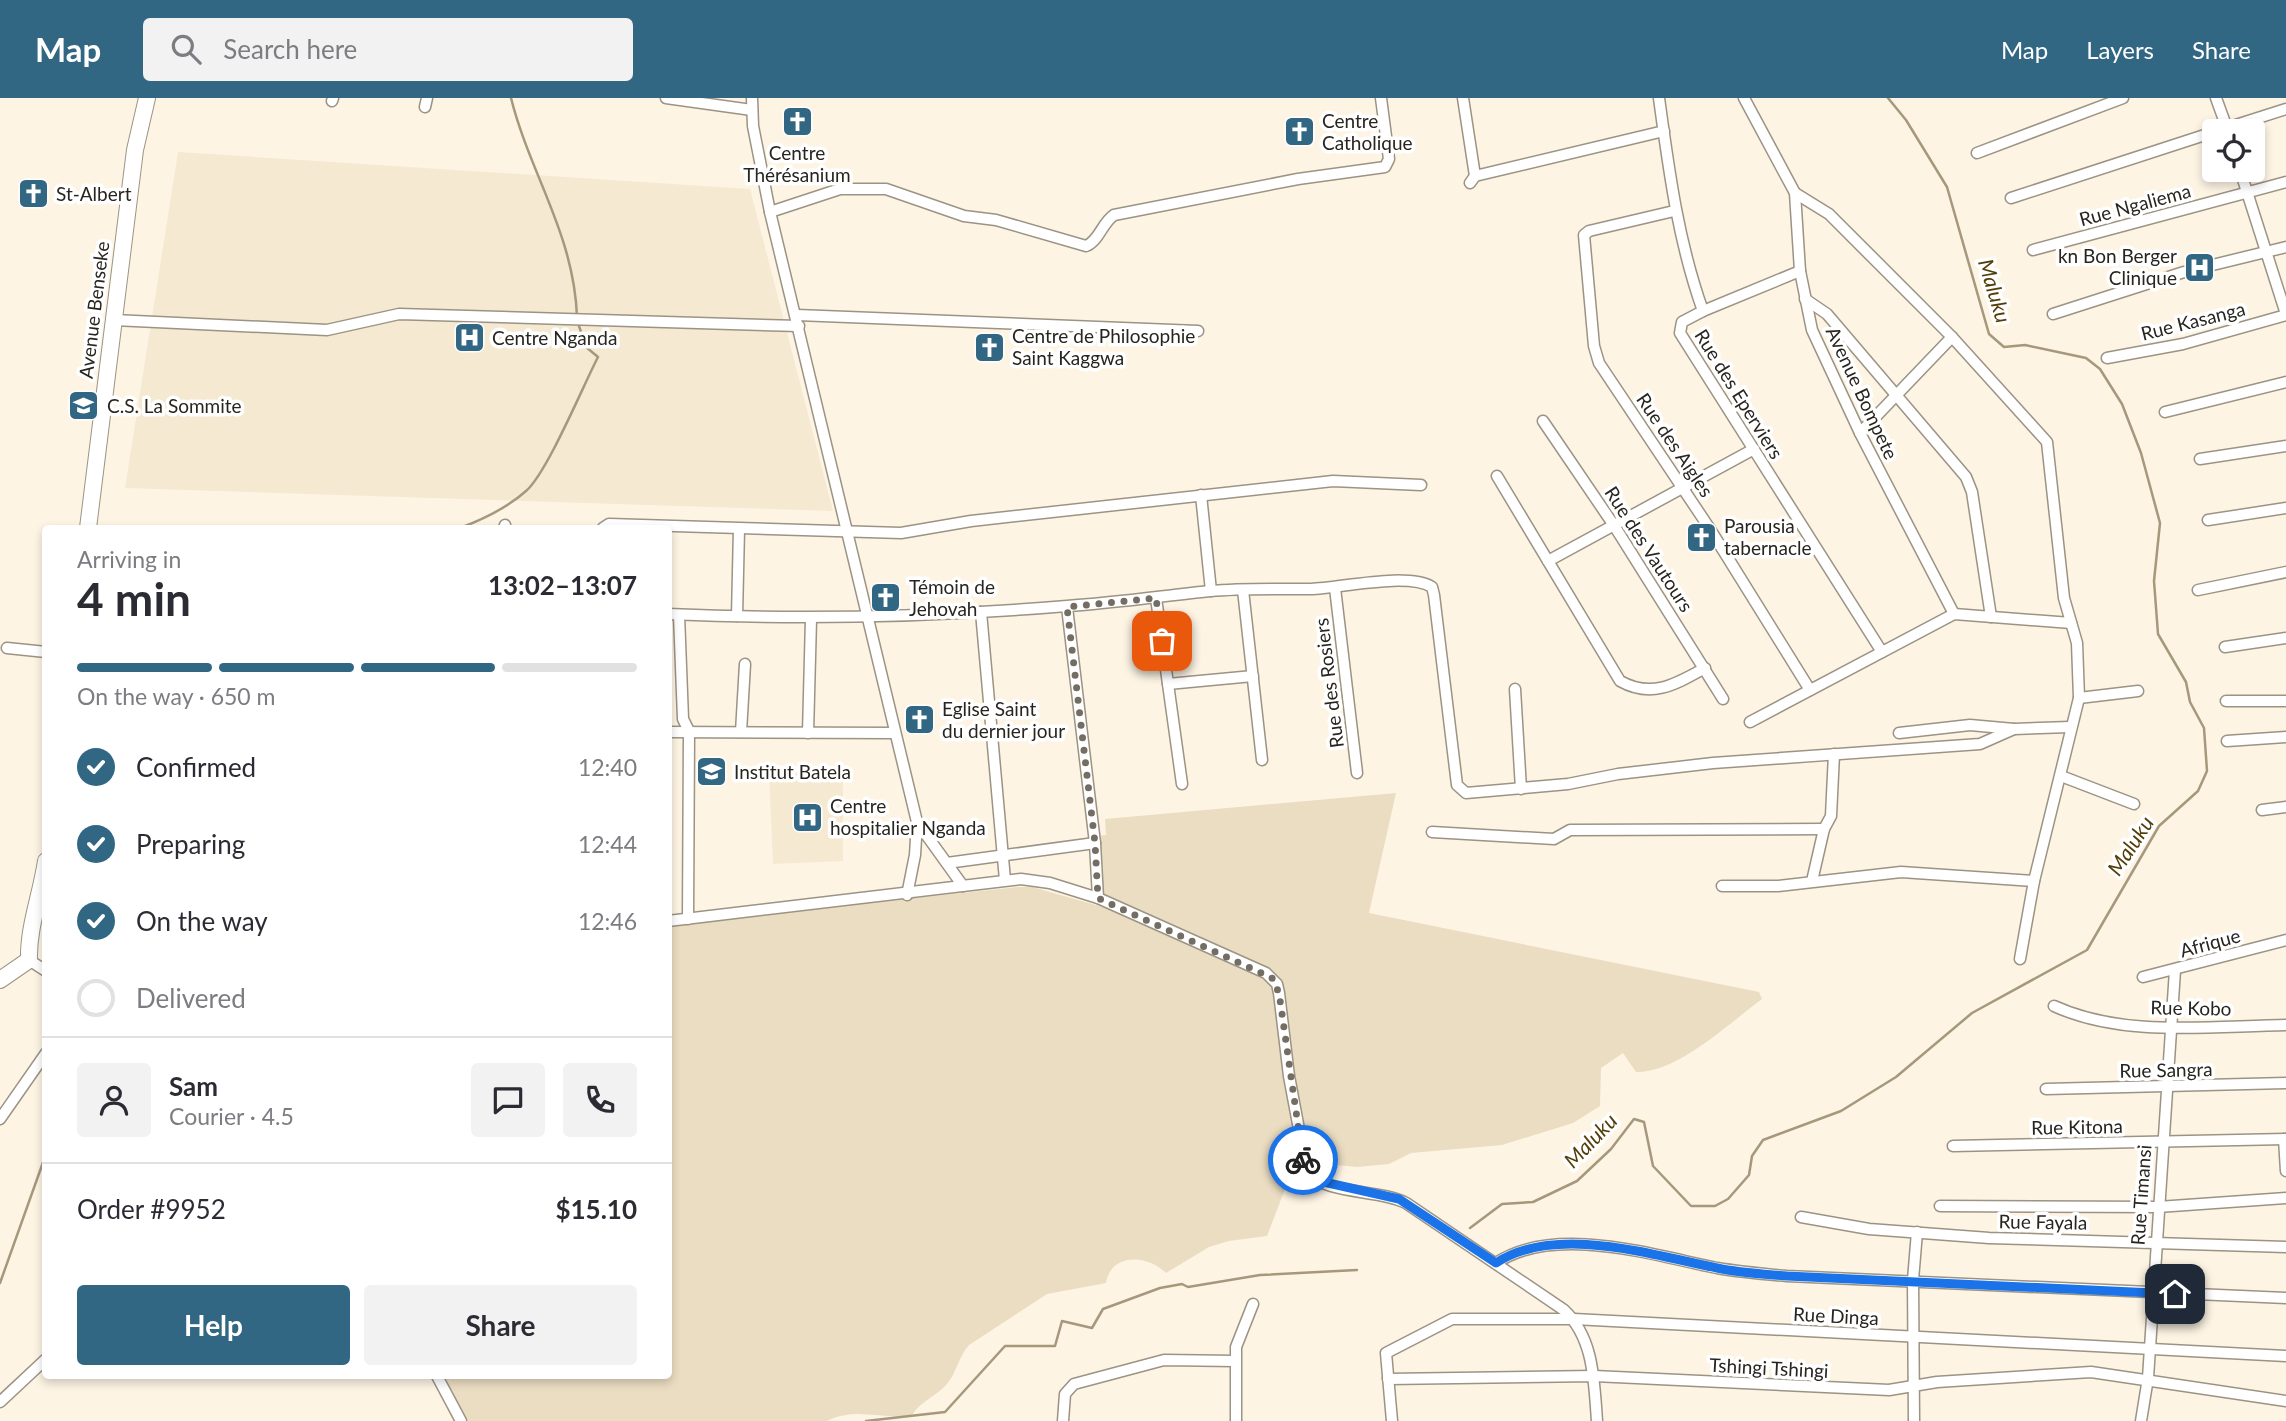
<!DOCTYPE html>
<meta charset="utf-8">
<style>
:root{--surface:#fff;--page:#f2f2f3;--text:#2b2b33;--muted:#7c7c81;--line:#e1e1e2;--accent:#326783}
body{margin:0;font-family:Lato,sans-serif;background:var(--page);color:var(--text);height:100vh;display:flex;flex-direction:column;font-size:26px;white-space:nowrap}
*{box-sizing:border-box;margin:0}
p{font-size:23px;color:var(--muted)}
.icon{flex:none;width:38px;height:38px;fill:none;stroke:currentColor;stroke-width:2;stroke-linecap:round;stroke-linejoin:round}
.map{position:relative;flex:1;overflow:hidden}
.side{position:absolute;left:42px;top:427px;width:630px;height:854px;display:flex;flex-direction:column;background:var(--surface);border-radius:7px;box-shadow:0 4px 10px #0003}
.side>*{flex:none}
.tools{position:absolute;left:2202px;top:21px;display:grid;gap:14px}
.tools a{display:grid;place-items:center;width:63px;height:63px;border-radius:7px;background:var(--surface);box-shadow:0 4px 10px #0003;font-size:35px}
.pin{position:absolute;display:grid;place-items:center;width:60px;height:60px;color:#fff;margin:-30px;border-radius:14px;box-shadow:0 4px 10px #0006}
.courier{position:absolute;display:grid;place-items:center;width:70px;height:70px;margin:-35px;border:5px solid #1a73e8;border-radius:50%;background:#fff;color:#222;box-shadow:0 2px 9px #0007}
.head em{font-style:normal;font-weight:700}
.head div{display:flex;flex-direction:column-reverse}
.head{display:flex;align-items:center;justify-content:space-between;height:119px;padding:0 35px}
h1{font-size:46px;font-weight:700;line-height:52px}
.bar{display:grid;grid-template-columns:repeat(4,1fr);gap:10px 7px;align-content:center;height:84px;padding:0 35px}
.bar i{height:9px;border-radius:5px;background:var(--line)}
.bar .selected{background:var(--accent)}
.bar p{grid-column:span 4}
.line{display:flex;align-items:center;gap:18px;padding:0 35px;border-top:2px solid var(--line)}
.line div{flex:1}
.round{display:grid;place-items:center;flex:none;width:74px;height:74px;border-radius:7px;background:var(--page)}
ol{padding:0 35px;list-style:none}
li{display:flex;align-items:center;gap:21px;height:77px}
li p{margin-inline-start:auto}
li .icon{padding:7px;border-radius:50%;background:var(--accent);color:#fff;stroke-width:4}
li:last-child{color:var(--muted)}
li i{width:38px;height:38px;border:4px solid var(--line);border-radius:50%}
.cta{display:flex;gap:14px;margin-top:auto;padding:14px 35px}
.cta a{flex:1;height:80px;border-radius:7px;background:var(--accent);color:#fff;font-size:28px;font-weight:700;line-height:80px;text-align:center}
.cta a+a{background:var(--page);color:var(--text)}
header{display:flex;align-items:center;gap:42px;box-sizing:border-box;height:98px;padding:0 35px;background:var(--accent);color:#fff}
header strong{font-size:33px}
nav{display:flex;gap:38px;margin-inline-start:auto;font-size:24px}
.search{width:490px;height:63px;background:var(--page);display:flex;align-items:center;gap:18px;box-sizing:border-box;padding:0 24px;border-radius:7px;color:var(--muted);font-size:26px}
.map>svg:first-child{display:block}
.built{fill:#f5e9d1}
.green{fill:#ebddc2}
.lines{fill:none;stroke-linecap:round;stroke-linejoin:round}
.stream{stroke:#a6987c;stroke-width:2.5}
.street-casing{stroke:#9b9384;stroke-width:13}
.secondary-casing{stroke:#9b9384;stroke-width:18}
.street{stroke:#fff;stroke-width:10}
.secondary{stroke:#fff;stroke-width:16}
.done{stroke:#736d64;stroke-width:7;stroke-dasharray:0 12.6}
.route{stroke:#1a73e8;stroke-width:9}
.labels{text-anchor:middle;stroke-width:7;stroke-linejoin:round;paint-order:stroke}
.poi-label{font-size:19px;fill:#28251f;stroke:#fff;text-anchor:start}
.street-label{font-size:19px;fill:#28251f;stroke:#fff}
.water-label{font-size:21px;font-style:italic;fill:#533d08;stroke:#fff}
</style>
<header>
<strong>Map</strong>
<div class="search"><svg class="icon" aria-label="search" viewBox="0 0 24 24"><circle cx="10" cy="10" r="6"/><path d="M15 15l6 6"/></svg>Search here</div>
<nav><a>Map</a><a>Layers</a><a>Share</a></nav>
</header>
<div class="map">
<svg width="2286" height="1323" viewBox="0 0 2286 1323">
<rect width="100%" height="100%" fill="#fdf4e4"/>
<g class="built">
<polygon points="178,54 750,91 833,413 125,390"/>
<polygon points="769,673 843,674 843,763 773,766"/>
</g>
<path class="green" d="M 1396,695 L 1369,815 L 1759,894 L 1762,901 C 1729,925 1678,975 1636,974 L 1623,955 L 1601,970 L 1600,1008 L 1573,1025 L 1502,1047 L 1411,1055 L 1389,1066 L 1357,1069 L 1316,1065 L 1293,1070 L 1267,1138 L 1229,1143 L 1209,1149 L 1166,1175 C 1148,1157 1111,1154 1106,1185 L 1047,1196 L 969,1247 C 958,1259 957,1275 946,1287 C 935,1299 921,1303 912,1317 C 886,1323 857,1308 827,1323 L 468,1323 L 444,1278 L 668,1278 L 669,826 L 1018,789 L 1032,789 L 1103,809 L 1098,738 L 1106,737 L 1105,721 Z"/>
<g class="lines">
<g class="stream">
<path d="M 511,0 C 530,76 574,136 577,219"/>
<path d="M 460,430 C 484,421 507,410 526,393 C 547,375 583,288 598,259 L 586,249 L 578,225"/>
<polyline points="1470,1130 1502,1106 1533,1104 1577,1083 1611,1051 1634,1021 1644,1024 1653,1068 1691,1108 1715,1108 1728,1101 1749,1077 1752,1058 1763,1042 1841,1013 1896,979 1972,915 2087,852 2159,728 2198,693 2207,673 2204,630 2190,604 2186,584 2158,536 2154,483 2160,425 2141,355 2122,306 2100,271 2086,260 2025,247 2004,249 1989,236 1947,89 1906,22 1888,0"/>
<polyline points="0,1185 46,1056"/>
<polyline points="866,1323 945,1314 1005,1248 1055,1248 1062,1223 1092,1230 1103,1211 1160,1190 1182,1186 1188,1189 1260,1177 1357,1172"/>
</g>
<defs>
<g id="street">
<polyline points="666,0 752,12"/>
<polyline points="752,0 753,28 770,114 917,724 915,757 907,797"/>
<polyline points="1463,0 1475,78 1470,85"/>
<path d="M 1659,0 C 1669,73 1678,143 1703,213 L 1682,224 L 1680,235 L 1882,554"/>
<polyline points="1744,0 1795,95 1800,173 1812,232 1860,335 1954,516"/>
<polyline points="2216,0 2228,33"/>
<polyline points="332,3 333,0"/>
<polyline points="425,9 427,0"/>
<polyline points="2217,33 2286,11"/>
<polyline points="1977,55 2123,0"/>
<polyline points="2240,72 2286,216"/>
<polyline points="1475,78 1664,33"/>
<polyline points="2011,100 2214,34"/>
<polyline points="1674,113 1589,133 1584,137 1594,248 1599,265 1708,428 1810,592"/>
<path d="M 770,114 L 840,91 L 886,91 L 964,118 L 996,122 L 1086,148 C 1099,143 1102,125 1114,117 L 1298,81 L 1385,69 L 1389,61 L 1381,0"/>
<polyline points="2033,152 2286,84"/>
<polyline points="1805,201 1827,216 1966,379 1972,394 1991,519"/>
<polyline points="1703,213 1800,173"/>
<polyline points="2053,216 2184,174 2286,149"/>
<polyline points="797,217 1198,233"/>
<polyline points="114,222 327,232 399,216 799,228"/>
<polyline points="2107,260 2183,246 2286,217"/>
<polyline points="2165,314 2286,284"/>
<polyline points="1543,323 1615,429 1723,601"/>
<polyline points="1860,335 1952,239"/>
<polyline points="2200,361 2286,348"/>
<path d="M 1497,378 L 1620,583 C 1652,601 1676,586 1705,570"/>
<polyline points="1201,397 1211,493"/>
<polyline points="2208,422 2286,410"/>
<polyline points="504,430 505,427"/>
<polyline points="603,430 609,426 901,435 971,423 1333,383 1421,387"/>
<polyline points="1548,463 1754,351"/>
<polyline points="1335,490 1357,675"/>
<polyline points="1243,492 1262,662"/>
<polyline points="2198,492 2286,474"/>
<polyline points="1156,500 1182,686"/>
<polyline points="1067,509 1095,745 1098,800"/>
<polyline points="981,514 1005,782"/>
<path d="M 668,516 C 802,522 934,519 1067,508 C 1115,505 1162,498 1210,493 C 1243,490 1277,491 1311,491 C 1341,490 1407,474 1432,489 L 1434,497 L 1457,687 L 1466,695 L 1568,686 L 1618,676 L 1713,665 L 1980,646 L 2014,631 L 2070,629"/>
<polyline points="679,517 683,621 689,633 688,821"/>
<polyline points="737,518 739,431"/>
<polyline points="2225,549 2286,540"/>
<polyline points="7,550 46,554"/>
<polyline points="1168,586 1253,578"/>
<polyline points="1515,591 1521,691"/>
<polyline points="2079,600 2138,593"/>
<polyline points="2226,603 2286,603"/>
<polyline points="1750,624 1954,516 2071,525"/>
<polyline points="668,634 894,635"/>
<polyline points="741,634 745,566"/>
<polyline points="808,635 811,521"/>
<polyline points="1899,635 1970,627 2014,631"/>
<polyline points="2227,643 2286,639"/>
<polyline points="2061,678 2134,706"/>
<polyline points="2262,712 2286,709"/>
<polyline points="917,724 963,788"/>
<polyline points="1432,734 1554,741 1570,732 1824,731"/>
<polyline points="947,765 1095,745"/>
<polyline points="1812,783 1824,731 1831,718 1834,656"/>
<polyline points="1722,788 1778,788 1901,774 2034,783 2079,600 2077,545 2064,500 2047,344 1952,239 1829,116 1795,95"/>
<path d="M 668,823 L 1021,781 L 1050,785 L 1098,800 L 1266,875 L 1277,886 L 1279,895 L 1289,978 L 1307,1074 C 1326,1097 1379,1091 1406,1105 L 1564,1212 C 1594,1240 1594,1283 1597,1323"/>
<polyline points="2020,861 2034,783"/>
<polyline points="29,862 46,873"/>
<polyline points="2143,879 2286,842"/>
<path d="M 2054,908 C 2124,940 2210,928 2286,927"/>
<polyline points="2046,991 2286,985"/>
<polyline points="0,1021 46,955"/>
<polyline points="2284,1041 2286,1073"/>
<polyline points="1953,1048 2286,1041"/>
<polyline points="1940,1108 2158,1109 2286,1100"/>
<polyline points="1801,1119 1869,1131 1989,1140 2286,1149"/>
<path d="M 1496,1165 C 1555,1126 1652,1157 1717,1170 C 1740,1174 1763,1176 1787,1178 L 2286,1200"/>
<polyline points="437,1278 461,1323"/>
<polyline points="1388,1281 1594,1278 1889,1292 1937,1284 2091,1274 2286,1303"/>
<polyline points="0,1304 46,1261"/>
<polyline points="1063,1323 1065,1296 1074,1286 1164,1262 1235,1263"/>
<polyline points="1236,1323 1236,1249 1253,1206"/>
<polyline points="1392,1323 1386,1255 1452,1221 1574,1221 2286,1258"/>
<polyline points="1914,1323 1913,1182 1917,1134"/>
<polyline points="2141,1323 2148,1280 2175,872"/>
</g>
<g id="secondary">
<polyline points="88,430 135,52 147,0"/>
<path d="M 0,882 L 29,862 C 28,829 41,797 46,763"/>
</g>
</defs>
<use href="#street" class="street-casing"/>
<use href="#secondary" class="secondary-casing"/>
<use href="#street" class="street"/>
<use href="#secondary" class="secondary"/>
</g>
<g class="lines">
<polyline class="done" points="1162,543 1156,500 1067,509 1095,745 1098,800 1272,880 1279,895 1303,1062"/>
<path class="route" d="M 1303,1062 L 1307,1074 L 1315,1082 L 1399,1101 L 1496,1165 C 1555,1126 1652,1157 1717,1170 C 1740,1175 1763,1176 1787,1178 L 2175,1196"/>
</g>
<defs>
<symbol id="church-square" viewBox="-11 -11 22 22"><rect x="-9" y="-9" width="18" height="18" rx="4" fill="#326783" stroke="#fff"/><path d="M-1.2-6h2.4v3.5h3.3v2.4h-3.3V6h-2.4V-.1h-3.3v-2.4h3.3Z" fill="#fff"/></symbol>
<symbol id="hospital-square" viewBox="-11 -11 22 22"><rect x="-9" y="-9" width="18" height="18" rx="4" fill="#326783" stroke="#fff"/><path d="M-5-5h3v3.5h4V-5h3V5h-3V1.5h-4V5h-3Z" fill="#fff"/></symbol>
<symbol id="school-square" viewBox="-11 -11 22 22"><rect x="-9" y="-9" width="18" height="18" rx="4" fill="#326783" stroke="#fff"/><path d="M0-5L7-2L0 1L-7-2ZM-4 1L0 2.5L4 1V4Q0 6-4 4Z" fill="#fff"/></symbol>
</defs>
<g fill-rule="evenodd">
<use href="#church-square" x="780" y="6" width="35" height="35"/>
<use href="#church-square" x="1282" y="16" width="35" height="35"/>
<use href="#church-square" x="16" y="78" width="35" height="35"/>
<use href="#hospital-square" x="2182" y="152" width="35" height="35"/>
<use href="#hospital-square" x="452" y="222" width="35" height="35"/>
<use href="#church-square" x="972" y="232" width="35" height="35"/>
<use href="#school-square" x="66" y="290" width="35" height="35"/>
<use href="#church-square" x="1684" y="422" width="35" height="35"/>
<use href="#church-square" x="868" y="482" width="35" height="35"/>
<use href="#church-square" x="902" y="604" width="35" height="35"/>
<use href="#school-square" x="694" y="656" width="35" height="35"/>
<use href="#hospital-square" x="790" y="702" width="35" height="35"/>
</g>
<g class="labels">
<g class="poi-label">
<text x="1322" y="30">Centre<tspan x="1322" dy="22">Catholique</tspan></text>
<text x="797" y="62" text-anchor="middle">Centre<tspan x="797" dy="22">Thérésanium</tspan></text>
<text x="56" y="103">St-Albert</text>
<text x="2177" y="165" text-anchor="end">kn Bon Berger<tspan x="2177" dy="22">Clinique</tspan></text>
<text x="1012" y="245">Centre de Philosophie<tspan x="1012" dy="22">Saint Kaggwa</tspan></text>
<text x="492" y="247">Centre Nganda</text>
<text x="107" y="315">C.S. La Sommite</text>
<text x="1724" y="435">Parousia<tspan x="1724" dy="22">tabernacle</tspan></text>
<text x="909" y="496">Témoin de<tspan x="909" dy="22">Jehovah</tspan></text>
<text x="942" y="618">Eglise Saint<tspan x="942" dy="22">du dernier jour</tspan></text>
<text x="734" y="681">Institut Batela</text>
<text x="830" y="715">Centre<tspan x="830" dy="22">hospitalier Nganda</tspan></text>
</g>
<g class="street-label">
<text transform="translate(2135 107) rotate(-15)" y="7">Rue Ngaliema</text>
<text transform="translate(94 212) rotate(-83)" y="7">Avenue Benseke</text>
<text transform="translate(2193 223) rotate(-14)" y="7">Rue Kasanga</text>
<text transform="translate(1862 295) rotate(65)" y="7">Avenue Bompete</text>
<text transform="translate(1739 296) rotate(58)" y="7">Rue des Eperviers</text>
<text transform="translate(1675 347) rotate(56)" y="7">Rue des Aigles</text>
<text transform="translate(1649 451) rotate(57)" y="7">Rue des Vautours</text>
<text transform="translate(1329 585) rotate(-97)" y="7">Rue des Rosiers</text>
<text transform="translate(2210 845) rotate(-15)" y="7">Afrique</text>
<text transform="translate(2191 910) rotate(1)" y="7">Rue Kobo</text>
<text transform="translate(2166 972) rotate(-1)" y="7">Rue Sangra</text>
<text transform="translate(2077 1029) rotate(-1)" y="7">Rue Kitona</text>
<text transform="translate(2141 1097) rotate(-86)" y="7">Rue Timansi</text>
<text transform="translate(2043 1124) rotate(1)" y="7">Rue Fayala</text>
<text transform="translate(1836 1218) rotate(3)" y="7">Rue Dinga</text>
<text transform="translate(1769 1270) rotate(3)" y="7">Tshingi Tshingi</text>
</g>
<g class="water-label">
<text transform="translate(1994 193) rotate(73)" y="7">Maluku</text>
<text transform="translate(2131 748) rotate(-57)" y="7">Maluku</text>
<text transform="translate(1591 1043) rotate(-46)" y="7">Maluku</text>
</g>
</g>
</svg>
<div class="tools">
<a><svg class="icon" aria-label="locate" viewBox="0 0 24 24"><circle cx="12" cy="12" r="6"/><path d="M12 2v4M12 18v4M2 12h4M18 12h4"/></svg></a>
</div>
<div class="pin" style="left:1162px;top:543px;background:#ea580c"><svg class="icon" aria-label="bag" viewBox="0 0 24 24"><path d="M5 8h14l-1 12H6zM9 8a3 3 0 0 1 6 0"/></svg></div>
<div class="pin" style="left:2175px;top:1196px;background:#1f2937"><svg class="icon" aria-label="home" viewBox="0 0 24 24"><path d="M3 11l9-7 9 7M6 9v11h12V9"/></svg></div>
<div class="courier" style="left:1303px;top:1062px"><svg class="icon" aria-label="bike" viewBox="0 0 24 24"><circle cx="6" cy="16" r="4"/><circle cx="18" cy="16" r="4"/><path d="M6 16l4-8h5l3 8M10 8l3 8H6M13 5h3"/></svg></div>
<section class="side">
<div class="head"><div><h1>4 min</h1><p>Arriving in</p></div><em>13:02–13:07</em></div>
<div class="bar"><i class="selected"></i><i class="selected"></i><i class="selected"></i><i></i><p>On the way · 650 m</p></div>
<ol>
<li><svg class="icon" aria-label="check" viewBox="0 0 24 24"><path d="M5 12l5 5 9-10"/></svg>Confirmed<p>12:40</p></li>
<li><svg class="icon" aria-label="check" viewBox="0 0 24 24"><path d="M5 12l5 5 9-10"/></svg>Preparing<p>12:44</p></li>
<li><svg class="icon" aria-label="check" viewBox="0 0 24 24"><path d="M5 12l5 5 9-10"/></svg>On the way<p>12:46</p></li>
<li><i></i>Delivered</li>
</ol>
<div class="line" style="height:126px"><a class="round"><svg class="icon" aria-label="person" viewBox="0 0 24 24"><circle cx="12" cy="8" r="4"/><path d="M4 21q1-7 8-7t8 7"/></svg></a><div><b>Sam</b><p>Courier · 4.5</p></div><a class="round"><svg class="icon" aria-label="chat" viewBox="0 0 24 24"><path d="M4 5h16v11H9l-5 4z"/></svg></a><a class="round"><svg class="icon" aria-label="phone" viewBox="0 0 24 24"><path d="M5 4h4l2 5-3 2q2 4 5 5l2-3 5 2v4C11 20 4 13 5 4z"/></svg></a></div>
<div class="line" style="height:91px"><div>Order #9952</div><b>$15.10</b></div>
<div class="cta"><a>Help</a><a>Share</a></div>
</section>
</div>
